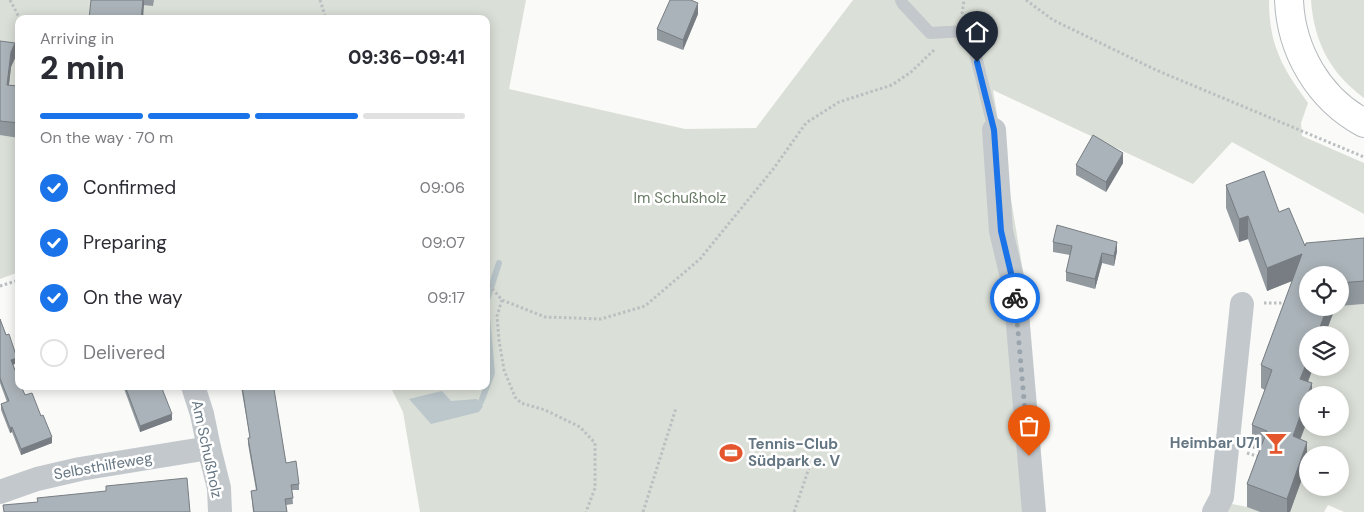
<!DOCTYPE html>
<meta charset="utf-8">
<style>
:root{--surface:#fff;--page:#f2f2f3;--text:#2b2b33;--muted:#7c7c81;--line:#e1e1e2;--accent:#1a73e8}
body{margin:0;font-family:"DM Sans",sans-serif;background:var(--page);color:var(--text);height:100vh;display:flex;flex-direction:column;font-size:19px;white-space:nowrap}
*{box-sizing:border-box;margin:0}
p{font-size:16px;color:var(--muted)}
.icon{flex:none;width:28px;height:28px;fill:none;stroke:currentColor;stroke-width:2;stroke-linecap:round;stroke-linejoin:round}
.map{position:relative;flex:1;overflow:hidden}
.details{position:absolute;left:15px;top:15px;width:475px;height:375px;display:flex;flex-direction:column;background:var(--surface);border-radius:10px;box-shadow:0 2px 12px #0003}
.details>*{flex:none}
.controls{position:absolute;left:1299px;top:266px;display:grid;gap:10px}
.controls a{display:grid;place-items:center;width:50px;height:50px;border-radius:50%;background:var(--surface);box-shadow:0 2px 12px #0003;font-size:25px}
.pin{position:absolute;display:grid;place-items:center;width:42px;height:42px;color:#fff;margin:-51px -21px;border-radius:50% 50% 50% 0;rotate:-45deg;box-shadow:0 0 5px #0007}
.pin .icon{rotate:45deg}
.courier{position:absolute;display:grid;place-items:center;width:50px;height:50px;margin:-25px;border:4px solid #1a73e8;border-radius:50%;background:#fff;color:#222;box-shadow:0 1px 6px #0007}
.overview em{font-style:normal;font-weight:800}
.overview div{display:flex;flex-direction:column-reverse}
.overview{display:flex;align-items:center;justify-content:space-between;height:85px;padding:0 25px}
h1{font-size:32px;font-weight:800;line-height:38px}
.bar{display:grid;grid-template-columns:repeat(4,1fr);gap:8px 5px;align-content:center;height:60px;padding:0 25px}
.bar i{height:6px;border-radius:4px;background:var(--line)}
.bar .active{background:var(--accent)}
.bar p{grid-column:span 4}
ol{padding:0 25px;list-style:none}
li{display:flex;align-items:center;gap:15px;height:55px}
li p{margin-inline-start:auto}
li .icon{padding:5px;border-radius:50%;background:var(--accent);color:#fff;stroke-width:4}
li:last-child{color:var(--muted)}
li i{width:28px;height:28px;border:2px solid var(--line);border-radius:50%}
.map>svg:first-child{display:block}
.green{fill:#dadfd7;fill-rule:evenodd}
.water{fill:#bbc7cb}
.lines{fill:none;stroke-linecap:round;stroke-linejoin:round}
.stream{stroke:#bbc7cb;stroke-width:6}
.trunk-casing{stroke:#b4b9bd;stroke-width:30}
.path{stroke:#bbbfc2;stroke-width:3;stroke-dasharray:2.5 2.5;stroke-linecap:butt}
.service{stroke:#c3c8cc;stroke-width:12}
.minor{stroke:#c3c8cc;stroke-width:24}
.trunk{stroke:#fff;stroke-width:28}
.wall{fill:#929a9f}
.shaded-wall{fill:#777d82}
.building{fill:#aab3b9;stroke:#777d82}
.done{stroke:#99a4ac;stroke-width:5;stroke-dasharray:0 9}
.route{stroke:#1a73e8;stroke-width:6}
.labels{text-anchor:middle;stroke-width:5;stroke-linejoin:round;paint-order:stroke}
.park-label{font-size:15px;fill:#687a64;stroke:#fff}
.poi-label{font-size:15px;font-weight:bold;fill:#657683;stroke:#fff;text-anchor:end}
.street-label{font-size:15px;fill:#657683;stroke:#fff}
</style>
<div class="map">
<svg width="1364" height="512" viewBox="0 0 1364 512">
<rect width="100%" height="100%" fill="#fafaf8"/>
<g class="green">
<path d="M 0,0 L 526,0 L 509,89 L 685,129 L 756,128 L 853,0 L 1269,0 C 1269,18 1271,36 1278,53 C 1284,70 1298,89 1308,103 L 1301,123 L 1302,136 L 1364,163 L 1364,214 L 1232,142 L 1193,184 L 993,90 L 1027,296 L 1039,512 L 420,512 L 403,412 L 390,386 L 486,386 L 486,19 L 19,19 L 19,272 L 0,279 Z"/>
<path d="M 1311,0 L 1364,0 L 1364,98 C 1330,73 1314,42 1311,0 Z"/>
<path d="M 1364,304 L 1364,512 L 1344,512 L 1328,505 L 1324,512 L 1290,512 L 1307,465 L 1296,452 L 1307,419 L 1308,428 L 1340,428 L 1340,395 L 1308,395 L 1304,392 L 1313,368 L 1340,368 L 1340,335 L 1325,335 L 1332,308 L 1340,308 L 1340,306 ZM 1308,455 L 1340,455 L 1340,488 L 1308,488 Z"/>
<polygon points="1227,503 1247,507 1260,512 1219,512"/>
</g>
<polygon class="water" points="442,391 451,401 477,399 483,406 479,412 431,424 409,399"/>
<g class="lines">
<g class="stream">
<polyline points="486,303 499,263"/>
<polyline points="481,402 492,373 486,306"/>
</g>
<defs>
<path id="trunk" d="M 1289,0 C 1291,51 1319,99 1364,123"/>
</defs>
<use href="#trunk" class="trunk-casing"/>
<g class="path">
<polyline points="10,0 20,19"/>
<polyline points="320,0 326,19"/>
<polyline points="1026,0 1053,20 1156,70 1364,157"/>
<polyline points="962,14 964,0"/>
<polyline points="486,281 502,300 545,317 601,319 645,306 700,259 774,168 806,123 839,102 892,85 911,72 934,50"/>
<polyline points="0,286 19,280"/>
<polyline points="502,300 497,316 499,340 504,370 515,397 521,403 545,410 580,427 595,443 595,488 586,512"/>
<polyline points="1264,303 1288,303"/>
<polyline points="1247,453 1260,457"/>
<polyline points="643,512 676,408"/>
<polyline points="794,512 810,465"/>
</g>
<polyline class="service" points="901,0 903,4 930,33 966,31 973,44 994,130"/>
<g class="minor">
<polyline points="994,130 1001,231 1015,290 1034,512"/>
<polyline points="193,386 202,414 209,448 219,488 220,512"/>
<polyline points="0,492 37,479 80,469 209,448"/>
<polyline points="1214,512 1222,497 1242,304"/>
</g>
<use href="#trunk" class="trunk"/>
</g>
<g class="wall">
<polygon points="91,0 154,0 153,6"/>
<polygon points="698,14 683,50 657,40 657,29"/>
<polygon points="0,41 15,58 11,67 9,85 19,86 19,138 0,135"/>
<polygon points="1123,163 1106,192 1076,175 1076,165"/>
<polygon points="1226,185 1279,212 1305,246 1364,238 1364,304 1340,306 1340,275 1308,308 1335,308 1325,335 1308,335 1308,368 1313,368 1308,382 1312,395 1300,439 1307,465 1290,512 1260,512 1247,507 1247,484 1259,451 1252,448 1252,425 1265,390 1261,388 1261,365 1292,281 1267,291 1248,239 1239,242 1226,208"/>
<polygon points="1053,242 1117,251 1114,266 1102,263 1095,289 1066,281 1066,272 1070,255 1053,252"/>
<polygon points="0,319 17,363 13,365 25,395 41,416 52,443 21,455 12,432 10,433 1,410 1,404 7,402 0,383"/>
<polygon points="123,386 161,386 172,420 140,432"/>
<polygon points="228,386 272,386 286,463 299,484 299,490 292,490 293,504 286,505 287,512 253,512 251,491 256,490 248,444 248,438 250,438 241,387 229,390"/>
</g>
<g class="shaded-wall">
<polygon points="143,0 144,0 144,5 143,19 141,19"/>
<polygon points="698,3 698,14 683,50 683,40"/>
<polygon points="15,43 15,58 11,67 7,100 7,85 11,52"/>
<polygon points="1123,153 1123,163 1106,192 1106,182"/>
<polygon points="1248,216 1248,239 1239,242 1239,219"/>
<polygon points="1117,242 1117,251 1114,266 1114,256"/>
<polygon points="1102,253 1102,263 1095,289 1095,279"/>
<polygon points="1302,254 1302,277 1267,291 1267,268"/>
<polygon points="1327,308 1335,308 1325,335 1317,335"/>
<polygon points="17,358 17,363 11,365 11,360"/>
<polygon points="1308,360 1308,368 1313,368 1300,402 1300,379"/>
<polygon points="1312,383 1312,395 1308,395"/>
<polygon points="229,386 241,386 241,387 229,390"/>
<polygon points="1308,396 1308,419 1293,459 1293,436"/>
<polygon points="172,414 172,420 140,432 140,426"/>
<polygon points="12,427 12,432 10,433 10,428"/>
<polygon points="52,437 52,443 21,455 21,449"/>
<polygon points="1307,442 1307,465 1290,512 1287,512 1287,499"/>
</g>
<g class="building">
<polygon points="91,0 143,0 141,19 89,19"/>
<polygon points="670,0 691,0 698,3 683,40 657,29"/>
<polygon points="76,17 88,19 76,19"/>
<polygon points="0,41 15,43 11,52 7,85 19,86 19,123 0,121"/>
<polygon points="1093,135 1123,153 1106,182 1076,165"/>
<polygon points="1264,171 1279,212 1289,208 1305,246 1306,243 1364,238 1364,281 1340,283 1340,275 1308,275 1308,308 1327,308 1317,335 1308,335 1308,360 1300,379 1312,383 1293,436 1307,442 1287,499 1247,484 1267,431 1252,425 1272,370 1261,365 1302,254 1267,268 1248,216 1239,219 1226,185"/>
<polygon points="1057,225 1117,242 1114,256 1102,253 1095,279 1066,272 1072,246 1053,242"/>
<polygon points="0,319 6,335 9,334 17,358 11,360 19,380 19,386 21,386 25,395 32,393 41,416 43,415 52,437 21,449 12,427 10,428 1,404 9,401 0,378"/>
<polygon points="125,386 161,386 172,414 140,426"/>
<polygon points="242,386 272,386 272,389 274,389 286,463 296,461 299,484 291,485 293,498 285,499 287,512 254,512 251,491 257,490 248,438 250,438"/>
<polygon points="187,478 190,512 4,512 3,505 38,502 37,498 106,491 106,486"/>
</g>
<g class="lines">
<polyline class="done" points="1015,298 1029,456"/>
<polyline class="route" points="977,62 994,130 1001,231 1015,290 1015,298"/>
</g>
<defs>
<symbol id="bar-bare" viewBox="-9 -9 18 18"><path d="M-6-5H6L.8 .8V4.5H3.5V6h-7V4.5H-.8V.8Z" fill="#e4572e" stroke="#fff" stroke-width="2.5" paint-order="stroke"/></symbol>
<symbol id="stadium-bare" viewBox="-9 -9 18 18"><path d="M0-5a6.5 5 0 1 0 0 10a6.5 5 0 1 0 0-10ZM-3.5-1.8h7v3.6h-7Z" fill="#e4572e" stroke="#fff" stroke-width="2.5" paint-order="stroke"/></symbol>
</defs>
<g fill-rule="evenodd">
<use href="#bar-bare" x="1260" y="427" width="32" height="32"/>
<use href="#stadium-bare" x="715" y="437" width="32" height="32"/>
</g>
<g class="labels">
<g class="park-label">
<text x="680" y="203">Im Schußholz</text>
</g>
<g class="poi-label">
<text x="1260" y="448">Heimbar U71</text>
<text x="748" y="449" text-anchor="start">Tennis-Club<tspan x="748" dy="17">Südpark e. V</tspan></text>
</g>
<g class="street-label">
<text transform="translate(207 449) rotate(78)" y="5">Am Schußholz</text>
<text transform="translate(103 466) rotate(-10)" y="5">Selbsthilfeweg</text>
</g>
</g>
</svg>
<div class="controls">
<a><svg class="icon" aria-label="locate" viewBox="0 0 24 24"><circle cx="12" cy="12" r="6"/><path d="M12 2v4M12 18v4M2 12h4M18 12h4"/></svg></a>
<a><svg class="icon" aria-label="layers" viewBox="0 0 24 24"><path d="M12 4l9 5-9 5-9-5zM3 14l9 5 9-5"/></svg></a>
<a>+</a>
<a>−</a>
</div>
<div class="pin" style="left:1029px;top:456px;background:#ea580c"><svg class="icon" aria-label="bag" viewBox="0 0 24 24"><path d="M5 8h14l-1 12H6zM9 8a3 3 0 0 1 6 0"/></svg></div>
<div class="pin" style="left:977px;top:62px;background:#1f2937"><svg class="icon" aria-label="home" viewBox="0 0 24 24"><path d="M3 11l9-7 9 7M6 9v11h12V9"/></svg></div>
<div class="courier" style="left:1015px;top:298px"><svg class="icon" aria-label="bike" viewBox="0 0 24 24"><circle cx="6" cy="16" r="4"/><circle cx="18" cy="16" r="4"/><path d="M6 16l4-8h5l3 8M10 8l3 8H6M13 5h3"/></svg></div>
<section class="details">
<div class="overview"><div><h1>2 min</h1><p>Arriving in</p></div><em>09:36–09:41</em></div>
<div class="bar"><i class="active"></i><i class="active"></i><i class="active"></i><i></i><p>On the way · 70 m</p></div>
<ol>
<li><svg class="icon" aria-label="check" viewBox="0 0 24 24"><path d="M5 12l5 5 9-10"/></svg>Confirmed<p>09:06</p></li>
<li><svg class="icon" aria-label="check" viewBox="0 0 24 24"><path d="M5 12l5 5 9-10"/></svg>Preparing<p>09:07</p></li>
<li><svg class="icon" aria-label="check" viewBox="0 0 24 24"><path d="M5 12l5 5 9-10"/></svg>On the way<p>09:17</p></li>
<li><i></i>Delivered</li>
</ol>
</section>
</div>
